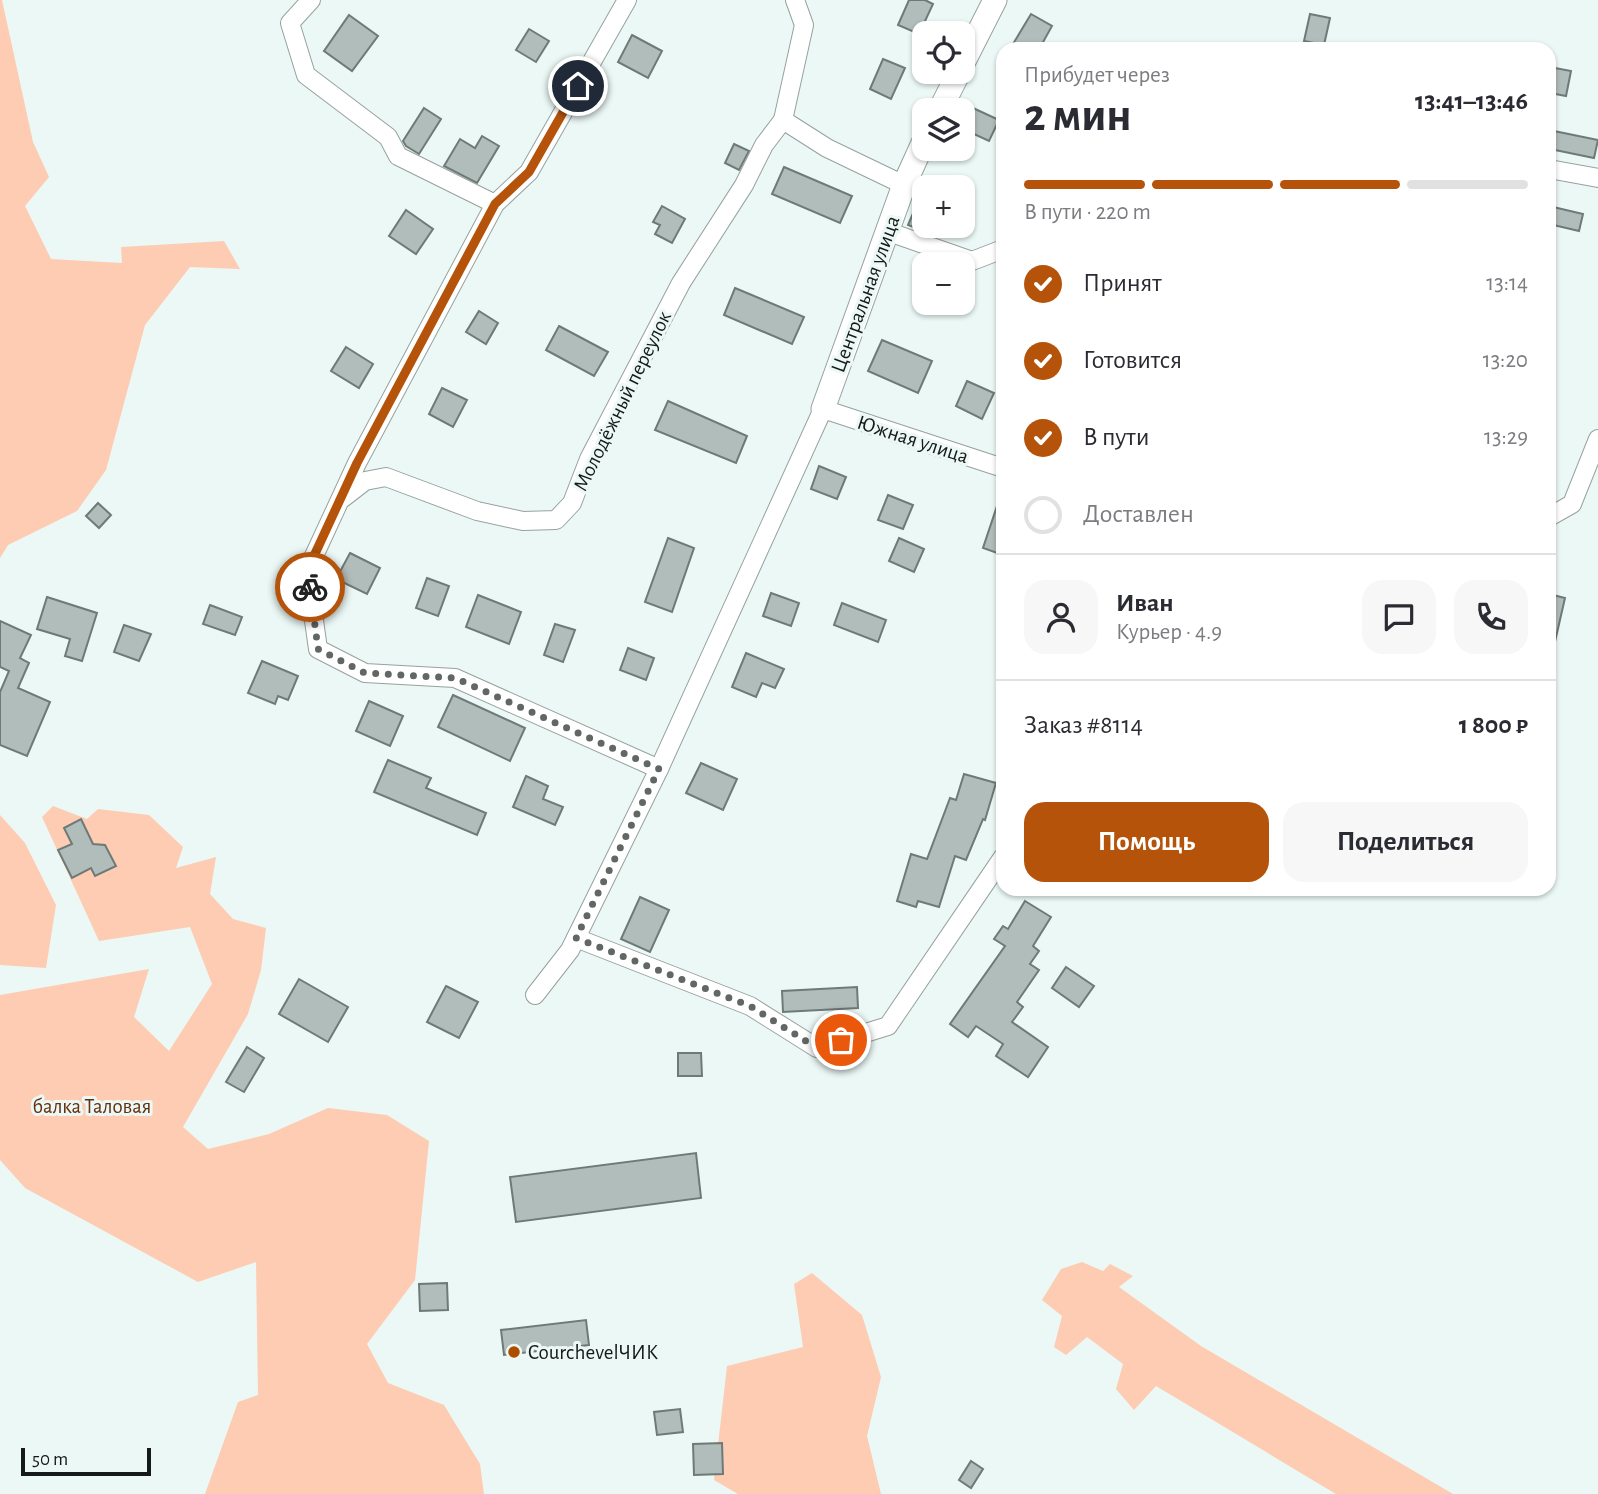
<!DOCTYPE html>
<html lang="ru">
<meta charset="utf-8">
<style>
:root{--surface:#fff;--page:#f7f7f7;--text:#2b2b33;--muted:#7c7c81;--line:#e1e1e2;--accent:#b45309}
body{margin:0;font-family:"Alegreya Sans",sans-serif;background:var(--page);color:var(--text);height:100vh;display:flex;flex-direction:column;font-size:26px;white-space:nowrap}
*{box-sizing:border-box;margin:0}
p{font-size:23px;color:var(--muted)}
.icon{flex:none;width:38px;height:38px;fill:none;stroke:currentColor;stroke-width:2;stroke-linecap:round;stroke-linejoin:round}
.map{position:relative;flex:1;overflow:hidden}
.side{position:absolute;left:996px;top:42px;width:560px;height:854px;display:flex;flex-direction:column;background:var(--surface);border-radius:21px;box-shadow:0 2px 5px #0004}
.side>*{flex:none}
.tools{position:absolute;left:912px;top:21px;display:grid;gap:14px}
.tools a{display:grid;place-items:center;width:63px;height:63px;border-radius:14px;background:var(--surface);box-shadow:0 2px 5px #0004;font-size:35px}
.scale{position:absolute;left:21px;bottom:18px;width:130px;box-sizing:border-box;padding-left:7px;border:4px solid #151918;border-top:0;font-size:19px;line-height:24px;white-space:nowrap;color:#151918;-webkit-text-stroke:5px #ebf8f5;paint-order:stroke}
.pin{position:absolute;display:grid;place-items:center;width:60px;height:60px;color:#fff;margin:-30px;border:4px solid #fff;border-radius:50%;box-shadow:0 2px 7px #0007}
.courier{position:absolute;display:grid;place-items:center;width:70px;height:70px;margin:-35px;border:5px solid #b45309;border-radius:50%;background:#fff;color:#222;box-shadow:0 2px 9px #0007}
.overview em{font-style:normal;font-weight:700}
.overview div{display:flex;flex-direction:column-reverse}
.overview{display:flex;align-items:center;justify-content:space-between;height:119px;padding:0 28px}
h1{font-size:46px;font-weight:700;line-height:52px}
.bar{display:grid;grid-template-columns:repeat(4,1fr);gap:10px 7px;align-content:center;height:84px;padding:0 28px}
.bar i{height:9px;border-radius:5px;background:var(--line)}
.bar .active{background:var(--accent)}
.bar p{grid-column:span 4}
.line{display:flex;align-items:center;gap:18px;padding:0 28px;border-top:2px solid var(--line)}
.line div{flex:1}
.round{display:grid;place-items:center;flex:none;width:74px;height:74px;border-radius:21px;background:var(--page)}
ol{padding:0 28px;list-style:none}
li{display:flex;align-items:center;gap:21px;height:77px}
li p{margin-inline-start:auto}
li .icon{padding:7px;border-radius:50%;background:var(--accent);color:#fff;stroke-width:4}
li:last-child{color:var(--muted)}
li i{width:38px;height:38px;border:4px solid var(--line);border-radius:50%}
.button{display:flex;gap:14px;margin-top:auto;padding:14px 28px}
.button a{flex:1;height:80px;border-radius:21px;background:var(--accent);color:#fff;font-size:28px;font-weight:700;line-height:80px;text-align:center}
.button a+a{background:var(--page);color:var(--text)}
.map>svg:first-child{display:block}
.green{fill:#fdccb2}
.building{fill:#b1bdba;stroke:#6e7a77;stroke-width:2}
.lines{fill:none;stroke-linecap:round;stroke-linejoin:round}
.street-casing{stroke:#96a29f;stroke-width:20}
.secondary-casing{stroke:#96a29f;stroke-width:25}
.street{stroke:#fff;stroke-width:18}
.secondary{stroke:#fff;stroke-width:23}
.done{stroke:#606765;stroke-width:7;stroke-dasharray:0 12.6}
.route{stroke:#b45309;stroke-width:9}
.poi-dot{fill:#ac4d00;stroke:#ebf8f5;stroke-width:2.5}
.labels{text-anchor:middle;stroke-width:6;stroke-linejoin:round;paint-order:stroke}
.street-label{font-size:21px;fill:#151918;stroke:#ebf8f5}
.park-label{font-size:21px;fill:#65300f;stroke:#ebf8f5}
.poi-label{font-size:21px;fill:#151918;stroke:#ebf8f5;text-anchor:start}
</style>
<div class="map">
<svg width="1598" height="1494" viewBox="0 0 1598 1494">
<rect width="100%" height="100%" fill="#ebf8f5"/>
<g class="green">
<polygon points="0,0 2,0 33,142 49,177 25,206 51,259 122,263 121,247 224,241 240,269 190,267 145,325 106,470 77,511 8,545 0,558"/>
<polygon points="53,806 87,819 98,809 149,815 183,847 176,868 216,857 210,894 233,919 266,928 261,970 248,1014 183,1127 208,1149 269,1134 328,1108 387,1115 429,1141 415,1280 367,1344 388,1383 444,1405 480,1464 484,1494 205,1494 238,1402 258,1395 256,1262 198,1282 25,1188 0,1160 0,995 149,969 134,1017 169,1051 212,984 190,927 99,941 42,817"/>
<polygon points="0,815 25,843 56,905 46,968 0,965"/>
<polygon points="1082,1262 1103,1271 1110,1264 1133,1276 1119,1287 1201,1346 1453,1494 1336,1494 1156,1386 1134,1410 1116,1389 1123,1364 1087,1337 1066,1355 1054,1347 1062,1316 1042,1300 1061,1269"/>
<polygon points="812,1273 862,1315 881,1377 867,1436 881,1494 738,1494 714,1480 727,1366 803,1347 794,1284"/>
</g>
<g class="building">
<polygon points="909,0 925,0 933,4 919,34 898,25"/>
<polygon points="1031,14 1052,26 1042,44 1039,49 1010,49"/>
<polygon points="1310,14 1330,18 1324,45 1304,41"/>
<polygon points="349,15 378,36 352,71 324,51"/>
<polygon points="529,29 549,41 536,62 516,50"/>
<polygon points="632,35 662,51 648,78 618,62"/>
<polygon points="883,59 905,68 891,99 870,89"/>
<polygon points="1555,68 1571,71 1566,96 1550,93"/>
<polygon points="424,108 441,119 419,154 406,146 403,141"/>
<polygon points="973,108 999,120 989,141 963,129"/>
<polygon points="1554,131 1598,140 1594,158 1550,149"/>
<polygon points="482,136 499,146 477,183 444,166 460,139 475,148"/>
<polygon points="734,144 749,151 739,170 725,163"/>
<polygon points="784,167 852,196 840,223 772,194"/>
<polygon points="924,188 924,231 908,225"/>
<polygon points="662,206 685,219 672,243 655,234 660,225 653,222"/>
<polygon points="1549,206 1583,214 1579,231 1549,224"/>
<polygon points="406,210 433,229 416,254 389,236"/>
<polygon points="735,288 804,317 792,344 724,315"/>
<polygon points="479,311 498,323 486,344 466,332"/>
<polygon points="559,326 608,352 594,376 546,350"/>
<polygon points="882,340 932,361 918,393 868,371"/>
<polygon points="346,347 373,364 359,388 331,371"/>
<polygon points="967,381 994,393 982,419 956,406"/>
<polygon points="442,388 467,400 453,427 429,414"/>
<polygon points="668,401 747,436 736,463 655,430"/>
<polygon points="819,466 846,477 837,499 811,489"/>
<polygon points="888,495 913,505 903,529 878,520"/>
<polygon points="1000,497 1003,497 1003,555 983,548"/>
<polygon points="98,503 111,515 99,528 86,516"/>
<polygon points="668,538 694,548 672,612 645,602"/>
<polygon points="899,538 924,549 914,572 889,561"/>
<polygon points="350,553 380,568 367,594 336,579"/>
<polygon points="427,578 449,586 438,616 416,608"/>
<polygon points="771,593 799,603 791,626 763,616"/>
<polygon points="1549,594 1565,598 1554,646 1549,645"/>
<polygon points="478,595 521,612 509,644 466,627"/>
<polygon points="47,597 97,613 82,661 65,656 70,639 37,629"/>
<polygon points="842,603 886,620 878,642 834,625"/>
<polygon points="210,605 242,617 235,635 203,624"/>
<polygon points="0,621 31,635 20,658 29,663 18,688 50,702 27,756 0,745 0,692 9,671 0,667"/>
<polygon points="555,624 575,630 563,662 544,655"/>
<polygon points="124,625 151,634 139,661 114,652"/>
<polygon points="628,648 654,658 646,680 620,670"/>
<polygon points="746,653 784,669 775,688 762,683 756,697 732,687"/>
<polygon points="262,661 298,676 288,700 278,696 275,704 248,693"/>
<polygon points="453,695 525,728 510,761 438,727"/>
<polygon points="369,701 403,716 390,746 356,731"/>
<polygon points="388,760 431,778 426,788 486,813 477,835 374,792"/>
<polygon points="701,763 737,779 723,810 686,793"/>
<polygon points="964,774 996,783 985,820 983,819 966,860 955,856 939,907 918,901 916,907 897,901 911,854 927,859 950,798 956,800"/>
<polygon points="526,776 548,786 543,799 563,807 555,825 513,807"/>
<polygon points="81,819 93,844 105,845 116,866 95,876 91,868 72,878 58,850 72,844 64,828"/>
<polygon points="640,897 669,910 650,952 621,939"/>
<polygon points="1025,901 1051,917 1033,946 1039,951 1030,964 1039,970 1017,1002 1023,1007 1012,1022 1048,1047 1028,1077 996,1056 1003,1044 976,1026 968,1037 950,1024 1005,946 994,939 1003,926 1008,929"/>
<polygon points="1066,967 1094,986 1079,1007 1052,988"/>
<polygon points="299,979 348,1007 328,1042 279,1014"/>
<polygon points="446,986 478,1002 459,1038 427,1022"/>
<polygon points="857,987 858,1008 783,1012 782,991"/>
<polygon points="247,1047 264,1058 244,1092 226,1082"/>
<polygon points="678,1053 701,1053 702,1076 678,1076"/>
<polygon points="696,1153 701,1198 516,1222 510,1177"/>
<polygon points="447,1283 448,1310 420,1311 419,1284"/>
<polygon points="586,1320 589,1345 504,1355 501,1330"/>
<polygon points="680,1409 683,1432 657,1435 654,1412"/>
<polygon points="722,1443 723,1474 694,1475 693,1444"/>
<polygon points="971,1461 983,1469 971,1488 959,1480"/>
</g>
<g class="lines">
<defs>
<g id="street">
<polyline points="311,0 290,23 306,75 388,137 398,156 495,204"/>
<polyline points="627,0 529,172 495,204 357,463 307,571 318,649 365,673 455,678 659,769"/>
<polyline points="795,0 804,25 783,120 827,148 904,185"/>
<polyline points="1549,169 1598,178"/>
<polyline points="889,232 972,261 1003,249"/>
<polyline points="343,498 365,481 386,477 477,511 523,521 556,520 572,503 589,459 681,283 744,185 764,145 783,120"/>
<polyline points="1549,517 1572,504 1598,439"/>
<polyline points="576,938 750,1006 817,1048 888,1026 1003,857"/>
<polyline points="535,995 570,950 659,769 823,409 1003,468"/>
</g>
<g id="secondary">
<polyline points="962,65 995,0"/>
<polyline points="940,110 959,72"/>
<polyline points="823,409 904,185 924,141"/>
</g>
</defs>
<use href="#street" class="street-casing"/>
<use href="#secondary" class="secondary-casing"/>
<use href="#street" class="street"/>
<use href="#secondary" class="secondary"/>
</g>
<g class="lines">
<polyline class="done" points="310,587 318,649 365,673 455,678 659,769 576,938 750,1006 817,1048 841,1040"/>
<polyline class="route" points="310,587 307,571 357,463 495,204 529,172 578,86"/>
</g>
<circle class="poi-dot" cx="514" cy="1352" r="7"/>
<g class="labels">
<g class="street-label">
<text transform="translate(865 294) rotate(-70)" y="7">Центральная улица</text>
<text transform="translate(622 401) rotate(-64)" y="7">Молодёжный переулок</text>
<text transform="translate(913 439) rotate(18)" y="7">Южная улица</text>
</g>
<g class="park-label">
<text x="92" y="1113">балка Таловая</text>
</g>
<g class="poi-label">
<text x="528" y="1359">CourсhevelЧИК</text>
</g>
</g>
</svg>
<div class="tools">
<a><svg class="icon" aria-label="locate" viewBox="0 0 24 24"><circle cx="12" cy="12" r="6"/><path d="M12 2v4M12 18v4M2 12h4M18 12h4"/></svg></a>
<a><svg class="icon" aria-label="layers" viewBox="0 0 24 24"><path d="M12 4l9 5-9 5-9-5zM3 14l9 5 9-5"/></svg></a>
<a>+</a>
<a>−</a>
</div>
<div class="scale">50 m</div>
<div class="pin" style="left:841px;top:1040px;background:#ea580c"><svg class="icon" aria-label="bag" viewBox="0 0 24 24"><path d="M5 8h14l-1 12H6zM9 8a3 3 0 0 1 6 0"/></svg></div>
<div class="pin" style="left:578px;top:86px;background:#1f2937"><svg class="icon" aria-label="home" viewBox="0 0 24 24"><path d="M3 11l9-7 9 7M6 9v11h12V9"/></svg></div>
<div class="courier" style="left:310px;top:587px"><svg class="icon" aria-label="bike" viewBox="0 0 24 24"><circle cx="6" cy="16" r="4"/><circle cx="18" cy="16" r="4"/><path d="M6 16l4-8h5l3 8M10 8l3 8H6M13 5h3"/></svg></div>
<section class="side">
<div class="overview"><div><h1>2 мин</h1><p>Прибудет через</p></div><em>13:41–13:46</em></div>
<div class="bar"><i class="active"></i><i class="active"></i><i class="active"></i><i></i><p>В пути · 220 m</p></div>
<ol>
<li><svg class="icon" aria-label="check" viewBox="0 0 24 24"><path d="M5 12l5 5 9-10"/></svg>Принят<p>13:14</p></li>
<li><svg class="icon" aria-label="check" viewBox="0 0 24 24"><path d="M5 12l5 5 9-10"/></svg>Готовится<p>13:20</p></li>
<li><svg class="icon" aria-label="check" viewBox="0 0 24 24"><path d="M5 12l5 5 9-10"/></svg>В пути<p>13:29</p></li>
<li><i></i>Доставлен</li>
</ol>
<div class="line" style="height:126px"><a class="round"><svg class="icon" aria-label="person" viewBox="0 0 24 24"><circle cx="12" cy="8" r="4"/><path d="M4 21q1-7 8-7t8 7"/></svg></a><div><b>Иван</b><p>Курьер · 4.9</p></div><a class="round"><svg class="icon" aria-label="chat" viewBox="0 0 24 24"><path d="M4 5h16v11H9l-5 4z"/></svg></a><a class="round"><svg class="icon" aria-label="phone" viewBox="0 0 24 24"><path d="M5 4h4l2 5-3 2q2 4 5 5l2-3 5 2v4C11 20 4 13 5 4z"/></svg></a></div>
<div class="line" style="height:91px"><div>Заказ #8114</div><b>1 800 ₽</b></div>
<div class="button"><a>Помощь</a><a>Поделиться</a></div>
</section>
</div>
